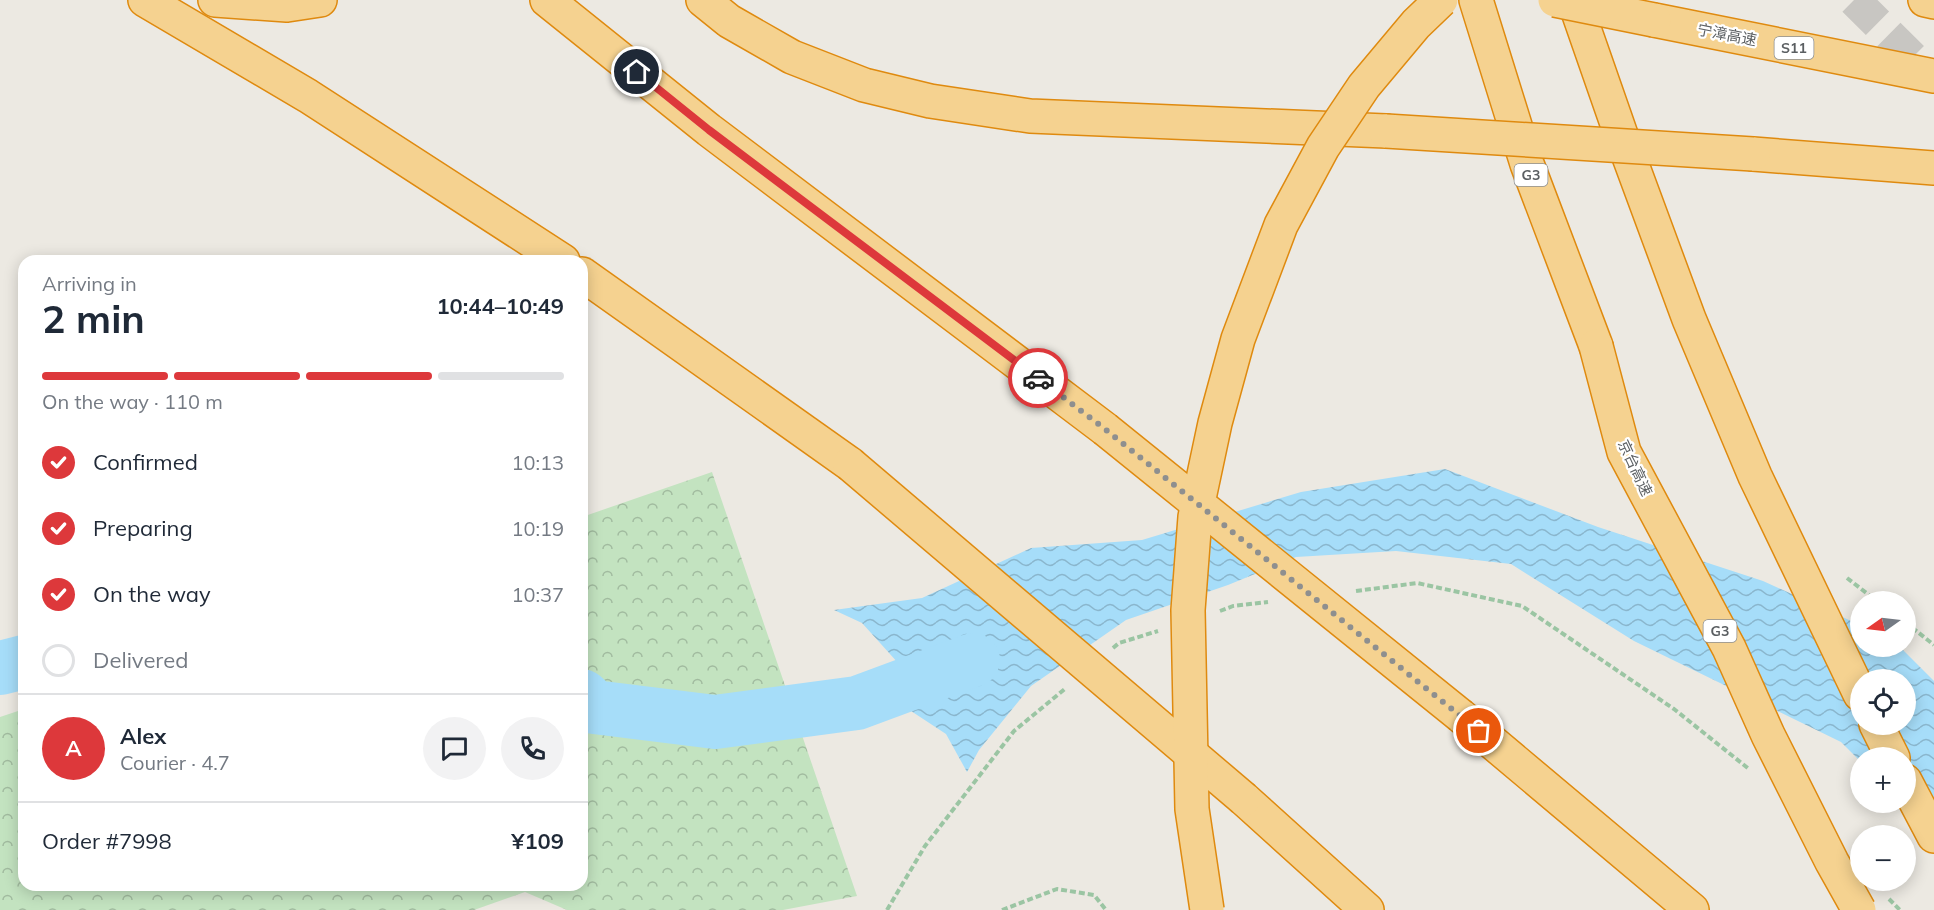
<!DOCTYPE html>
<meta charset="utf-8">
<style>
:root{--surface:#fff;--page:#f2f2f3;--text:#1f2937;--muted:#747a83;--line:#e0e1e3;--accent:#dd383b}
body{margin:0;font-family:Mulish,"Noto Sans SC",sans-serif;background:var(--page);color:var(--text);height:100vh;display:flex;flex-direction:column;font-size:22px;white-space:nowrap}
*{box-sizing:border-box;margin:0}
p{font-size:20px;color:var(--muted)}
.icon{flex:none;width:33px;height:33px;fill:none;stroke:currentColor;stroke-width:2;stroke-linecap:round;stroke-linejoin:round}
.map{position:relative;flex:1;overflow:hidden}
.panel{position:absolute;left:18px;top:255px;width:570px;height:636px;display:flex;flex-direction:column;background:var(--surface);border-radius:18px;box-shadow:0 3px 15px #0003}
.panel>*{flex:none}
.needle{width:39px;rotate:256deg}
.tools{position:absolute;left:1850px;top:591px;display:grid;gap:12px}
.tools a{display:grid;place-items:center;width:66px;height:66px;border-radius:50%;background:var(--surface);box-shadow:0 3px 15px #0003;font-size:30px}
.pin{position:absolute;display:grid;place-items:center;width:51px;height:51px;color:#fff;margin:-26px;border:3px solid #fff;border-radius:50%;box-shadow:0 2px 6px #0007}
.courier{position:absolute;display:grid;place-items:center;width:60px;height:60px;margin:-30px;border:4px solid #dd383b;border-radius:50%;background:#fff;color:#222;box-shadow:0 2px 8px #0007}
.overview em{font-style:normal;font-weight:700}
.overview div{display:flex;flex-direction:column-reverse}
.overview{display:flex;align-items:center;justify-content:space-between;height:102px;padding:0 24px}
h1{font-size:39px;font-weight:700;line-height:45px}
.bar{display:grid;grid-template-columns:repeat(4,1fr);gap:9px 6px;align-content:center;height:72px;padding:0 24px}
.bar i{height:8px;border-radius:4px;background:var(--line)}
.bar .active{background:var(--accent)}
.bar p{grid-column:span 4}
.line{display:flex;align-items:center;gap:15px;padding:0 24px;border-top:2px solid var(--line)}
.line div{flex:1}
.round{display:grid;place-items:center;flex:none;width:63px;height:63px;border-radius:32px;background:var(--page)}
ol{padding:0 24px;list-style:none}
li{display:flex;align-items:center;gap:18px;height:66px}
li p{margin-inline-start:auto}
li .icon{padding:6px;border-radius:50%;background:var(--accent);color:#fff;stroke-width:4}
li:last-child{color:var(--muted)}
li i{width:33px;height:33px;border:3px solid var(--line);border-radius:50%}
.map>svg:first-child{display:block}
.forest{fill:url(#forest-crowns)}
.water{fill:url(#water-waves);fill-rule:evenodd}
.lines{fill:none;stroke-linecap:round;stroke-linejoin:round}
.river{stroke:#a6ddf9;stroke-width:54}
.primary-tunnel{stroke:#c8c6c2;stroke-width:33;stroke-dasharray:33 16;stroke-linecap:butt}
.highway-casing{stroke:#df8a0f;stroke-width:36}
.path{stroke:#9bc5a3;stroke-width:4;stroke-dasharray:6 3;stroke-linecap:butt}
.highway{stroke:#f5d290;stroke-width:33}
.highway-bridge-casing{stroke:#df8a0f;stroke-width:36;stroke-linecap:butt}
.highway-bridge{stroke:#f5d290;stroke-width:33}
.done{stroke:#8e8f8f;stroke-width:6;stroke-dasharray:0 10.8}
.route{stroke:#dd383b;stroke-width:8}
.labels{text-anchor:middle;stroke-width:4.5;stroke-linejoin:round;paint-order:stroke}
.shield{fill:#fff;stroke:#8c8f91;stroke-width:1.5}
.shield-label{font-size:14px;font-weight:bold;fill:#5b5f62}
.street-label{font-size:15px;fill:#5b5f62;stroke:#fff}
</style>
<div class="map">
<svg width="1934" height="910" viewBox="0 0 1934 910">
<defs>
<pattern id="forest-crowns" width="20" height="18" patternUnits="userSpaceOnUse" patternTransform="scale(1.5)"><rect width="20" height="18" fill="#c3e3c0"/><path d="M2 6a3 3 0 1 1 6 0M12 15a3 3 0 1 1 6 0" fill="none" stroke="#a1bb9f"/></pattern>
<pattern id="water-waves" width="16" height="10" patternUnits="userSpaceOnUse" patternTransform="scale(1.5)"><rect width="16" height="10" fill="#a6ddf9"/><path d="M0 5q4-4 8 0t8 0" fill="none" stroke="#8ab6cd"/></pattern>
</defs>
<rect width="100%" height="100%" fill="#ece9e2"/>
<polygon class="forest" points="712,472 857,896 783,910 567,910 525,892 474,910 0,910 0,717 24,709 24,885 582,885 582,517"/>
<path class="water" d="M 1445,469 L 1598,527 L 1763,581 L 1860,625 L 1860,646 L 1900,647 L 1934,681 L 1934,833 L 1903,803 L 1905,758 L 1860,758 L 1860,761 L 1841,742 L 1634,641 L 1511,564 L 1396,551 L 1296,557 L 1228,585 L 1126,620 L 1031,686 L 979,750 L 967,772 L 946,734 L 911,711 L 899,664 L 862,623 L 834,610 L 922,598 L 1031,548 L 1142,540 L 1301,492 ZM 1860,680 L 1905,680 L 1905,724 L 1860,724 Z"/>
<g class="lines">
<g class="river">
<polyline points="0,668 24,662"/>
<polyline points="582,696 594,707 715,722 857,703 973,660"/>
</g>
<polyline class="primary-tunnel" points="1854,0 1934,79"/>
<defs>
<g id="highway">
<polyline points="145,0 308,96 563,261"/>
<polyline points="215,0 287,5 320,0"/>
<polyline points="547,0 709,130 1105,429"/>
<polyline points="703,0 729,21 792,57 864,85 930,101 1030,116 1386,131"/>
<polyline points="1476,0 1527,164 1596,346"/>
<polyline points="1574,0 1621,135 1689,319 1755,476 1860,694"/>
<polyline points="1925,0 1934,2"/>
<polyline points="1654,20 1934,76"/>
<polyline points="1753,154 1934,168"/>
<polyline points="582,274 850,464"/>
<polyline points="1461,716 1692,910"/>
<polyline points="1876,724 1893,758"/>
<polyline points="1905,781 1934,836"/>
<polyline points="1244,799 1367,910"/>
</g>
</defs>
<use href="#highway" class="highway-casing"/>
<g class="path">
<polyline points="1847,578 1878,602"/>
<polyline points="1356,591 1417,583 1522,606 1674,709 1749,769"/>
<polyline points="1220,611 1233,606 1268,602"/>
<polyline points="1905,622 1934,645"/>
<polyline points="1113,648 1119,643 1158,631"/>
<polyline points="1889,899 1900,910"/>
<polyline points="887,910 925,846 1014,731 1066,688"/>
<polyline points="1002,910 1057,889 1094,895 1106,910"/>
</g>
<use href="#highway" class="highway"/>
<defs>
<g id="highway-bridge">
<polyline points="1555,0 1654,20"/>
<polyline points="1386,131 1753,154"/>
<polyline points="1596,346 1624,452 1729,648 1768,735 1832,862 1859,910"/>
<polyline points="1105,429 1461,716"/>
<polyline points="850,464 1244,799"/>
<polyline points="1207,910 1192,809 1188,610 1195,517 1215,423 1238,339 1281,225 1323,147 1364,86 1416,24 1441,0"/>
</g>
</defs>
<use href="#highway-bridge" class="highway-bridge-casing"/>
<use href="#highway-bridge" class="highway-bridge"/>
</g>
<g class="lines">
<polyline class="done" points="1038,378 1105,429 1479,731"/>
<polyline class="route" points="637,72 709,130 1038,378"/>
</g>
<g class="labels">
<g class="shield">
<rect x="1774.5" y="37" width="39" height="22" rx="4.5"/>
<rect x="1514.5" y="164" width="33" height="22" rx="4.5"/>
<rect x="1703.5" y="620" width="33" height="22" rx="4.5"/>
</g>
<g class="shield-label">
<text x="1794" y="53">S11</text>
<text x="1531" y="180">G3</text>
<text x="1720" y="636">G3</text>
</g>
<g class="street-label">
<text transform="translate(1727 35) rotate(11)" y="5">宁漳高速</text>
<text transform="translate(1635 468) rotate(65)" y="5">京台高速</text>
</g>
</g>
</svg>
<div class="tools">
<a><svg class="needle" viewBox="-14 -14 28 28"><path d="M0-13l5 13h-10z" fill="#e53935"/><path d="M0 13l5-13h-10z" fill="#747a83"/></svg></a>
<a><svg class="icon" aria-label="locate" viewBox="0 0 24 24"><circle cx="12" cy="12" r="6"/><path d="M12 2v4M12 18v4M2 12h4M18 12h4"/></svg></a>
<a>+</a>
<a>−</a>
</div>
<div class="pin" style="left:1479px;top:731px;background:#ea580c"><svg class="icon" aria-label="bag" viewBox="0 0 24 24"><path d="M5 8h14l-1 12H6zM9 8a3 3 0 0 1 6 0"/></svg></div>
<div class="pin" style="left:637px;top:72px;background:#1f2937"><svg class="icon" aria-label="home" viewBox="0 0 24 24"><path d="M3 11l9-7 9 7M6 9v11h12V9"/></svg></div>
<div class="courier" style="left:1038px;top:378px"><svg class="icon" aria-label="car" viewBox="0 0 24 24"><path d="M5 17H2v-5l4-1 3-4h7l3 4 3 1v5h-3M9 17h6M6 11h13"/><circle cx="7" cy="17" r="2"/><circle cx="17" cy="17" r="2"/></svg></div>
<section class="panel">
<div class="overview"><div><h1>2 min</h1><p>Arriving in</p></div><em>10:44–10:49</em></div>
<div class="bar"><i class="active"></i><i class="active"></i><i class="active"></i><i></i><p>On the way · 110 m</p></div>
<ol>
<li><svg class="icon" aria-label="check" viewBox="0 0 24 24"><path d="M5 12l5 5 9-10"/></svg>Confirmed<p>10:13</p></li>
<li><svg class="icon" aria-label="check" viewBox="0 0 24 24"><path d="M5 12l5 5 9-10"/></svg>Preparing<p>10:19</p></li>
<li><svg class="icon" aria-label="check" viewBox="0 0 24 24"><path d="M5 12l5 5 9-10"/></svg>On the way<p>10:37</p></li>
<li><i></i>Delivered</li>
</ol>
<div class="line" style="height:108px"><b class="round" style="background:var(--accent);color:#fff">A</b><div><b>Alex</b><p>Courier · 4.7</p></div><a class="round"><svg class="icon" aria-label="chat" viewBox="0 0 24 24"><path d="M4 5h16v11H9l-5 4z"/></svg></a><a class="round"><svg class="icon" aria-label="phone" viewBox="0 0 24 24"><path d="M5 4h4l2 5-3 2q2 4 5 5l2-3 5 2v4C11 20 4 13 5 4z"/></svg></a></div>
<div class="line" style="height:78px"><div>Order #7998</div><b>¥109</b></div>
</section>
</div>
